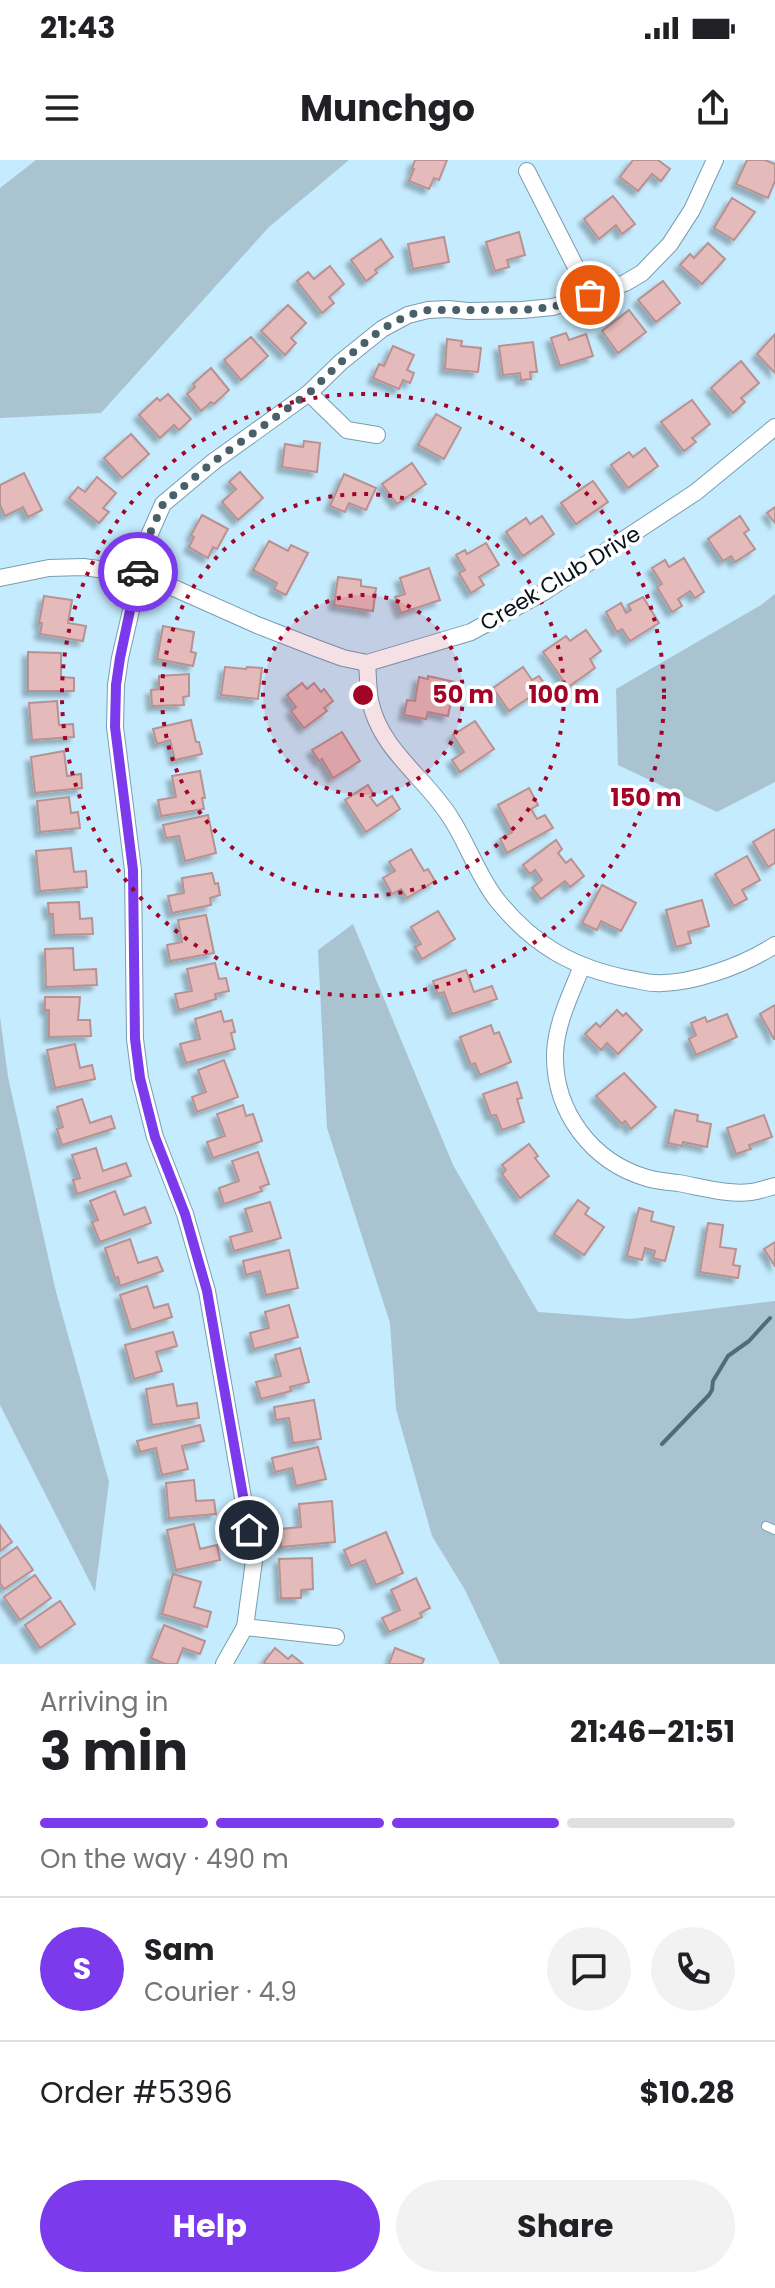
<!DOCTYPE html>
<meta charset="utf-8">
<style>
:root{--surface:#fff;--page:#f2f2f2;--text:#202124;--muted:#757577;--line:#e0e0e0;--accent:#7c3aed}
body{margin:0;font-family:Poppins,sans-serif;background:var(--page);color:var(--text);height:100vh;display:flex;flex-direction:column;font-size:30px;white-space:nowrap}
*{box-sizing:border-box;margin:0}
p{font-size:26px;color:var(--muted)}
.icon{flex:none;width:44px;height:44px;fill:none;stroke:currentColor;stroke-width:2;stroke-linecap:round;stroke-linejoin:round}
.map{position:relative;height:1504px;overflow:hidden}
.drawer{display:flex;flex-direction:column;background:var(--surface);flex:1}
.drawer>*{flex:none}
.pin{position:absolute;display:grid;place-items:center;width:68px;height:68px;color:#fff;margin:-34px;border:4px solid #fff;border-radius:50%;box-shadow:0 2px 8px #0007}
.courier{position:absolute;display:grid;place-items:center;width:80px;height:80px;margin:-40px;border:6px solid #7c3aed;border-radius:50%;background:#fff;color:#222;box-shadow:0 2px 10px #0007}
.head em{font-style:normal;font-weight:700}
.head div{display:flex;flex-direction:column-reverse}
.head{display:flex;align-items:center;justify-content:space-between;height:136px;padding:0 40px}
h1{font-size:52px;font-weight:700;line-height:60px}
.bar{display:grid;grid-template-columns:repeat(4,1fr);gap:12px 8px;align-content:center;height:96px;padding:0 40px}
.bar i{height:10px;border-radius:6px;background:var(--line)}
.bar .selected{background:var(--accent)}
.bar p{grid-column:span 4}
.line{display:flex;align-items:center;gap:20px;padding:0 40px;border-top:2px solid var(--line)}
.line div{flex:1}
.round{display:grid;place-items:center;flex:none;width:84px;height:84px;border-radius:42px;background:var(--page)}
.cta{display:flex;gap:16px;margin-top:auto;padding:16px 40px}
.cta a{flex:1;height:92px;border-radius:48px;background:var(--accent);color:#fff;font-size:32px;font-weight:700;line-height:92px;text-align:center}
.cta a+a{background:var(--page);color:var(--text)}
.status{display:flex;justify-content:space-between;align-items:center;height:56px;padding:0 40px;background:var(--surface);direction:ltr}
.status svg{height:22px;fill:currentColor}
header{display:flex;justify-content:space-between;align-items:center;height:104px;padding:0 40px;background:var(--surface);font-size:36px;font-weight:700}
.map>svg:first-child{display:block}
.green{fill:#aac3d0}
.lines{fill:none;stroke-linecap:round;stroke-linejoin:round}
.stream{stroke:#4e6d7c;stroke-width:4}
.building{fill:#e4bbba;stroke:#b89190;stroke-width:2;filter:url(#shadow)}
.lane-casing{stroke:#799daf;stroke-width:10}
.street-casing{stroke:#799daf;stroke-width:18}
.lane{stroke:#fff;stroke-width:8}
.street{stroke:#fff;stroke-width:16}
.done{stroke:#495f69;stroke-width:8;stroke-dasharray:0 14.4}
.route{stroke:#7c3aed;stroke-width:10}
.ring{fill:none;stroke:#a20428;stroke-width:4;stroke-dasharray:4 8}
.labels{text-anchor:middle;stroke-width:7;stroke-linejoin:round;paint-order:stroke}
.street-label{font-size:22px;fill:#061319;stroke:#fff}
.centre{fill:#a20428;stroke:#fff;stroke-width:4}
.ring-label{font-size:24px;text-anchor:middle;font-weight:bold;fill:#a20428;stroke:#fff;stroke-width:7;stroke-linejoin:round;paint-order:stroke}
</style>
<div class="status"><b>21:43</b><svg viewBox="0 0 49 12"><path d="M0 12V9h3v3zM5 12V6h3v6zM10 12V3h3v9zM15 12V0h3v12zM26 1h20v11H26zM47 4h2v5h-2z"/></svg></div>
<header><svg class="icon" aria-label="menu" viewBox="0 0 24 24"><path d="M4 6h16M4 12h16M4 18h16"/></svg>Munchgo<svg class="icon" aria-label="share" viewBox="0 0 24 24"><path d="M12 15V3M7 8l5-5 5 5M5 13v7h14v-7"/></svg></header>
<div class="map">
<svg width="775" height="1504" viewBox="0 0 775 1504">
<defs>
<filter id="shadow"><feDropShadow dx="-5" dy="5" stdDeviation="2" flood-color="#0004"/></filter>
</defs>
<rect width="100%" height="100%" fill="#c5ebfe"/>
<g class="green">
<polygon points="36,0 349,0 269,67 101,253 0,258 0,28"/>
<polygon points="775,434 775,622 717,652 618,605 616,529 761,445"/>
<polygon points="353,764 453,1005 538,1152 630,1159 775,1141 775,1504 500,1504 465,1430 432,1376 396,1249 390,1163 327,968 318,790"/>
<polygon points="0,857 8,917 56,1132 109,1322 95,1432 0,1245"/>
</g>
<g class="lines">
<polyline class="stream" points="662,1284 709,1235 712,1230 713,1221 728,1196 749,1181 770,1158"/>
</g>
<g class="building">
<polygon points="415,0 447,0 439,20 434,18 429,29 409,21 414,9 412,8"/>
<polygon points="633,0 658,0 670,9 661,21 652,14 638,31 620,17"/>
<polygon points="747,0 765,0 775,4 775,21 768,38 736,24"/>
<polygon points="613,36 635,64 622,74 616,65 599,79 584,59"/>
<polygon points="732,38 755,52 734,80 714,68"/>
<polygon points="519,72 525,95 507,100 509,107 495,111 486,82"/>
<polygon points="444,77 449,102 413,109 408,84"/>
<polygon points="381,79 393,97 375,110 377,113 366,121 351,100"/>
<polygon points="708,83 725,99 702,124 680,105 690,94 694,98"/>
<polygon points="330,106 344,124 329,137 334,143 322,153 297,121 308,112 314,119"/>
<polygon points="663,121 680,143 656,162 638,140"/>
<polygon points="288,145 306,163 291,178 296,183 285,195 261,171"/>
<polygon points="629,150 646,172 618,193 602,171"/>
<polygon points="566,173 569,180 586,174 593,196 560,206 551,178"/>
<polygon points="775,174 775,213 757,194"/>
<polygon points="251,177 268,196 241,220 224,200"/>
<polygon points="447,179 462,181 461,186 481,188 478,212 445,209"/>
<polygon points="533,182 537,212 530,212 531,219 521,220 520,213 503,215 499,186"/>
<polygon points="393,186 414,195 407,210 414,213 410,223 403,220 399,229 373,218 379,204 384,206"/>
<polygon points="741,201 759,223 741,238 745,242 733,253 711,228"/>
<polygon points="211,208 229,230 214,244 211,242 201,251 187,234 195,227 193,224"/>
<polygon points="168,234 191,259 179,270 174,265 160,278 139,255 157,238 160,241"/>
<polygon points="692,240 710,264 692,278 696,282 684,291 661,262"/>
<polygon points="436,254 461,268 444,299 418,285"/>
<polygon points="131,274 149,294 122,318 104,298"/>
<polygon points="304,281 320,283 317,312 282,307 285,284 303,287"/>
<polygon points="645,288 658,306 628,328 611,305 629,292 633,297"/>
<polygon points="412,303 426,324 397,344 382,324"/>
<polygon points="240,312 263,338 238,360 222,342 236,329 229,322"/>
<polygon points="24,313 42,350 28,357 23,347 5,356 0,345 0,325"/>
<polygon points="344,314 376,328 366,350 349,343 345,352 330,346"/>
<polygon points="97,317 116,333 103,348 109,352 99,363 69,338 78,327 85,332"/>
<polygon points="593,321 608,342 576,364 561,343"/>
<polygon points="775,347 775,363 767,353"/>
<polygon points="202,355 228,369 217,389 213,387 208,398 189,387 194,377 191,375"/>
<polygon points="542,356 554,374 523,396 506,372 526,358 530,364"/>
<polygon points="740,356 749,370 744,373 755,389 735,402 731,396 723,401 708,379"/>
<polygon points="269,381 288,391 291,385 308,393 286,435 274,429 277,423 253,410"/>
<polygon points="486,383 499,405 479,417 484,425 471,433 459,413 465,410 456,395 465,390 467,394"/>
<polygon points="684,398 704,432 695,438 690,431 678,439 682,446 672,452 657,427 662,424 652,408 665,400 669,407"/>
<polygon points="429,408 440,440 401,453 395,437 405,434 400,418"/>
<polygon points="338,417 361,420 361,426 376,428 373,451 334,445"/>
<polygon points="44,436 72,440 68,463 86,466 83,481 40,474 42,463 39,463"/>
<polygon points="643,437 659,463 630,481 622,469 617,472 606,452 621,443 626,453 631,450 628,445"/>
<polygon points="163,466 194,472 191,492 196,493 193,506 157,499"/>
<polygon points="586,470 601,491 590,499 595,508 568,527 543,492 566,476 570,481"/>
<polygon points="28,492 61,493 61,517 74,518 74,531 28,531"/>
<polygon points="225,507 246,509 247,507 262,508 258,539 221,535"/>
<polygon points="523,507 532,520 539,516 546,526 509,551 493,528"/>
<polygon points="189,514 189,536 183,537 184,545 152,546 151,530 159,529 159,516"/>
<polygon points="428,516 455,522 448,556 428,552 426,559 404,555 407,540 415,541 419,517 428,519"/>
<polygon points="302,523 307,529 314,523 321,532 324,529 333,541 324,548 327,551 304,568 291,551 296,547 287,535"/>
<polygon points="57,541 59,565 73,564 74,577 32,580 29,543"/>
<polygon points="191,560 196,582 199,582 202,594 175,600 170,580 157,584 153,569"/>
<polygon points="475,561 494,589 460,612 452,600 464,592 453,575"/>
<polygon points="342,572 360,601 333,618 322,599 319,601 312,590"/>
<polygon points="64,591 67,616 81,614 82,628 35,633 31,597"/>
<polygon points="200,611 205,638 202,638 204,649 161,656 158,640 176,637 172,616"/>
<polygon points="368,625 374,635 370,637 377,646 392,636 400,649 366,672 345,640"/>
<polygon points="529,628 538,645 531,649 537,659 545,655 553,668 507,693 500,679 512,672 498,645"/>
<polygon points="69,637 71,653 78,652 80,668 40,672 37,641"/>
<polygon points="208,655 216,693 185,701 179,676 166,678 163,665"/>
<polygon points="775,669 775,703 768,707 753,682"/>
<polygon points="556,680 562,689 558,693 566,703 571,699 584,716 570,727 565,721 541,739 532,728 542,720 535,710 530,714 523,705"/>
<polygon points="71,688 74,712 86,711 87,727 40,731 36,691"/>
<polygon points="411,689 424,711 428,709 435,721 407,738 401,729 392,734 383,718 395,711 389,702"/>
<polygon points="747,696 760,720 742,730 747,739 734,746 715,714"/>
<polygon points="212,713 215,724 218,723 220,735 210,738 211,745 172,753 168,736 184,733 182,718"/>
<polygon points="602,725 636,743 621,771 601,761 597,770 582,763"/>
<polygon points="702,740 709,766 688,772 691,783 676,787 666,750"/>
<polygon points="79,742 80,759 92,758 93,774 54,775 53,754 49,754 48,743"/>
<polygon points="438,751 455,779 422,799 415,787 421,784 411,767"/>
<polygon points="206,755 214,793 170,801 167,785 182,782 178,760"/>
<polygon points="73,788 74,810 96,809 97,825 46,827 45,789"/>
<polygon points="215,803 219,819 226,818 229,831 215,834 216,839 179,850 175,834 192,831 187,809"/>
<polygon points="466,810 474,832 492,826 497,839 452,854 444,832 438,834 433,821"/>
<polygon points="45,837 80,837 78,860 90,860 91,876 49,877 49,850 45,850"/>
<polygon points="775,845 775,879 774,879 760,854"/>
<polygon points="617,850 623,856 626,853 642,870 618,894 607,883 601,890 585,874 596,863 600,867"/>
<polygon points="221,851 224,862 232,860 235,872 231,873 235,889 186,903 180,884 200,879 195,859"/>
<polygon points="727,854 737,877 696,895 689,879 696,875 691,863 705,857 707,862"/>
<polygon points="491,865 494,874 499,872 511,902 480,915 475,903 471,905 460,877"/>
<polygon points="75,884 80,908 92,905 95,919 55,928 47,890"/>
<polygon points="224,900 238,937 197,952 192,937 206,932 198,910"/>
<polygon points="624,913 656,947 631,969 625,961 622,964 596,936"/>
<polygon points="517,922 522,938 517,939 524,962 502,970 496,955 491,956 483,934"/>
<polygon points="82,939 90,963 111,956 115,968 62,985 57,969 63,967 57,947"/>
<polygon points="243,945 246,956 253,954 262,981 213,998 207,982 225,976 217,954"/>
<polygon points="675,950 698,955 697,961 711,964 707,987 683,982 682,986 668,983"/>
<polygon points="764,955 772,977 749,985 751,989 736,994 727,968"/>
<polygon points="529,984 538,996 535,998 549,1016 520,1038 502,1014 506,1010 502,1005"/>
<polygon points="96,988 103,1011 126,1003 131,1016 77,1034 73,1020 80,1018 72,995"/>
<polygon points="258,992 269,1024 260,1027 262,1031 224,1044 219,1028 239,1021 232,1001"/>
<polygon points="115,1031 124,1055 145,1047 151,1063 100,1082 92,1062 98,1060 90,1041"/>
<polygon points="578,1040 589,1048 585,1054 604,1067 584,1095 554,1074"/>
<polygon points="270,1042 281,1078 234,1091 230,1077 252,1071 245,1049"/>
<polygon points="639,1048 653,1052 651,1061 674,1067 665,1101 653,1098 655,1091 645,1088 642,1100 627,1096"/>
<polygon points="708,1063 723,1065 720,1087 736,1089 733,1105 740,1106 738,1118 700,1112"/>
<polygon points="130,1079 138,1103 157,1097 163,1111 120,1126 118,1117 115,1118 105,1088"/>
<polygon points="775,1082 775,1106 764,1089"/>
<polygon points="289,1090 298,1128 266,1135 260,1111 246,1115 243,1101"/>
<polygon points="147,1126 154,1148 168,1144 172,1157 131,1170 120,1135"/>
<polygon points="289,1145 298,1177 254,1189 250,1173 269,1168 265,1152"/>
<polygon points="173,1172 177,1186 156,1192 162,1211 134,1219 125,1185"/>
<polygon points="300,1188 309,1222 290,1227 291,1231 261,1239 256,1222 281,1216 275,1195"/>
<polygon points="173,1224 177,1246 197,1243 199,1258 152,1265 146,1229"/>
<polygon points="314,1240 321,1279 293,1283 289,1258 276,1260 274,1247"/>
<polygon points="200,1265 204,1281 182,1286 188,1309 162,1315 156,1288 140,1292 137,1281"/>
<polygon points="318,1287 326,1319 296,1326 292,1308 275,1312 272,1298"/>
<polygon points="194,1320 196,1341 214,1340 216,1354 169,1358 166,1323"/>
<polygon points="332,1341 335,1382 281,1387 280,1369 301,1367 299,1344"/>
<polygon points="194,1364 200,1389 217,1385 220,1400 176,1410 167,1370"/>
<polygon points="0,1365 12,1382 0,1391"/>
<polygon points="386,1372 403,1413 376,1425 365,1400 351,1406 344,1390"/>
<polygon points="17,1387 33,1410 4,1429 0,1423 0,1399"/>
<polygon points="312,1398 313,1429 301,1430 301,1438 281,1438 279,1399"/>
<polygon points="173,1414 201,1422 194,1447 211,1452 207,1467 162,1454"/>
<polygon points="35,1415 51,1438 20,1460 4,1437"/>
<polygon points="416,1418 430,1448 420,1453 422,1457 389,1472 382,1458 400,1450 391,1430"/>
<polygon points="60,1441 75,1464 40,1488 25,1465"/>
<polygon points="164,1465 205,1481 200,1494 183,1488 177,1504 165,1504 151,1498"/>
<polygon points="275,1488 288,1499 292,1495 303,1504 266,1504 264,1502"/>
<polygon points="395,1488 424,1499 422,1504 389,1504"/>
</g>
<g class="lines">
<defs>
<polyline id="lane" points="766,1366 775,1370"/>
<g id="street">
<polyline points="527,11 590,135"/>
<polyline points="309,233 347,270 377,275"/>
<polyline points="0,418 49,408 83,407 137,414 156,420 257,465 316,488 343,498 367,503 471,472 544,432 696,332 775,267"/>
<path d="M 367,503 C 368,515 368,528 370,540 C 380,591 427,618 452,660 C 468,685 478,716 497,740 C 533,785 573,808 630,819 C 638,820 646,823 654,823 C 691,825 744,805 775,785"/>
<path d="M 582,806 C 571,834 556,863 555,894 C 554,952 592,1002 647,1018 C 657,1021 668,1022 678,1023 C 701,1027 728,1035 751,1032 C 759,1031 767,1028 775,1026"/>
<polyline points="245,1467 336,1477"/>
<polyline points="224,1504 245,1467 254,1401 207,1131 185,1054 155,977 140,918 135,879 133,710 115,567 116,525 120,498 135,433 140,396 163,344 213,302 309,233 341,202 382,169 408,155 428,150 448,149 468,151 522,150 553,147 625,123 642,113 670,84 692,50 715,0"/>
</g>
</defs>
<use href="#lane" class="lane-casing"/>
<use href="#street" class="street-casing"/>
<use href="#lane" class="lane"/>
<use href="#street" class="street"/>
</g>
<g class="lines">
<polyline class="done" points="138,412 140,396 163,344 213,302 309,233 341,202 382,169 408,155 428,150 522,150 553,147 590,135"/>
<polyline class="route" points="138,412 120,498 116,525 115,567 133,710 135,879 140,918 155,977 185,1054 207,1131 249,1370"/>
</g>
<circle cx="363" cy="535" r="100" fill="#a20428" fill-opacity=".12"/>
<g class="ring">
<circle cx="363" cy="535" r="100"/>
<circle cx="363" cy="535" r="201"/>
<circle cx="363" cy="535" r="301"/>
</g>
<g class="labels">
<g class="street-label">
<text transform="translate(560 418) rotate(-31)" y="8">Creek Club Drive</text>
</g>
</g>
<circle cx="363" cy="535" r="12" class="centre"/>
<g class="ring-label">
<text x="463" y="543">50 m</text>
<text x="564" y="543">100 m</text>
<text x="646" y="646">150 m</text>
</g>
</svg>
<div class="pin" style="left:590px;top:135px;background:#ea580c"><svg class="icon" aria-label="bag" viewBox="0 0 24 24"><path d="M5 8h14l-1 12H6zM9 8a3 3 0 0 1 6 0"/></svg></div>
<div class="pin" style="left:249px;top:1370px;background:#1f2937"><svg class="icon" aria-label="home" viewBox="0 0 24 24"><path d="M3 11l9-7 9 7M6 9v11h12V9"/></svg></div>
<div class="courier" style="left:138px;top:412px"><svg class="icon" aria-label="car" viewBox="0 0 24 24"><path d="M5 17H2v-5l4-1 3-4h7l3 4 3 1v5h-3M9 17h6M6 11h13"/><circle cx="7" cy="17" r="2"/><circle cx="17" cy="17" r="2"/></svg></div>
</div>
<section class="drawer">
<div class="head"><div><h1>3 min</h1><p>Arriving in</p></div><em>21:46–21:51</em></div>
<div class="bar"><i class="selected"></i><i class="selected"></i><i class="selected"></i><i></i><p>On the way · 490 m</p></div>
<div class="line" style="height:144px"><b class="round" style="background:var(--accent);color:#fff">S</b><div><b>Sam</b><p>Courier · 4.9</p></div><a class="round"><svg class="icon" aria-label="chat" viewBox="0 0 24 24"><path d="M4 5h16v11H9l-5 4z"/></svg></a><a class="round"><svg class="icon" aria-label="phone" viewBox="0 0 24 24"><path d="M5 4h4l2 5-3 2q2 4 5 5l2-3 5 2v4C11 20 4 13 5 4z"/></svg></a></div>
<div class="line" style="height:104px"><div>Order #5396</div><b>$10.28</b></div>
<div class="cta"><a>Help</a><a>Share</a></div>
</section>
